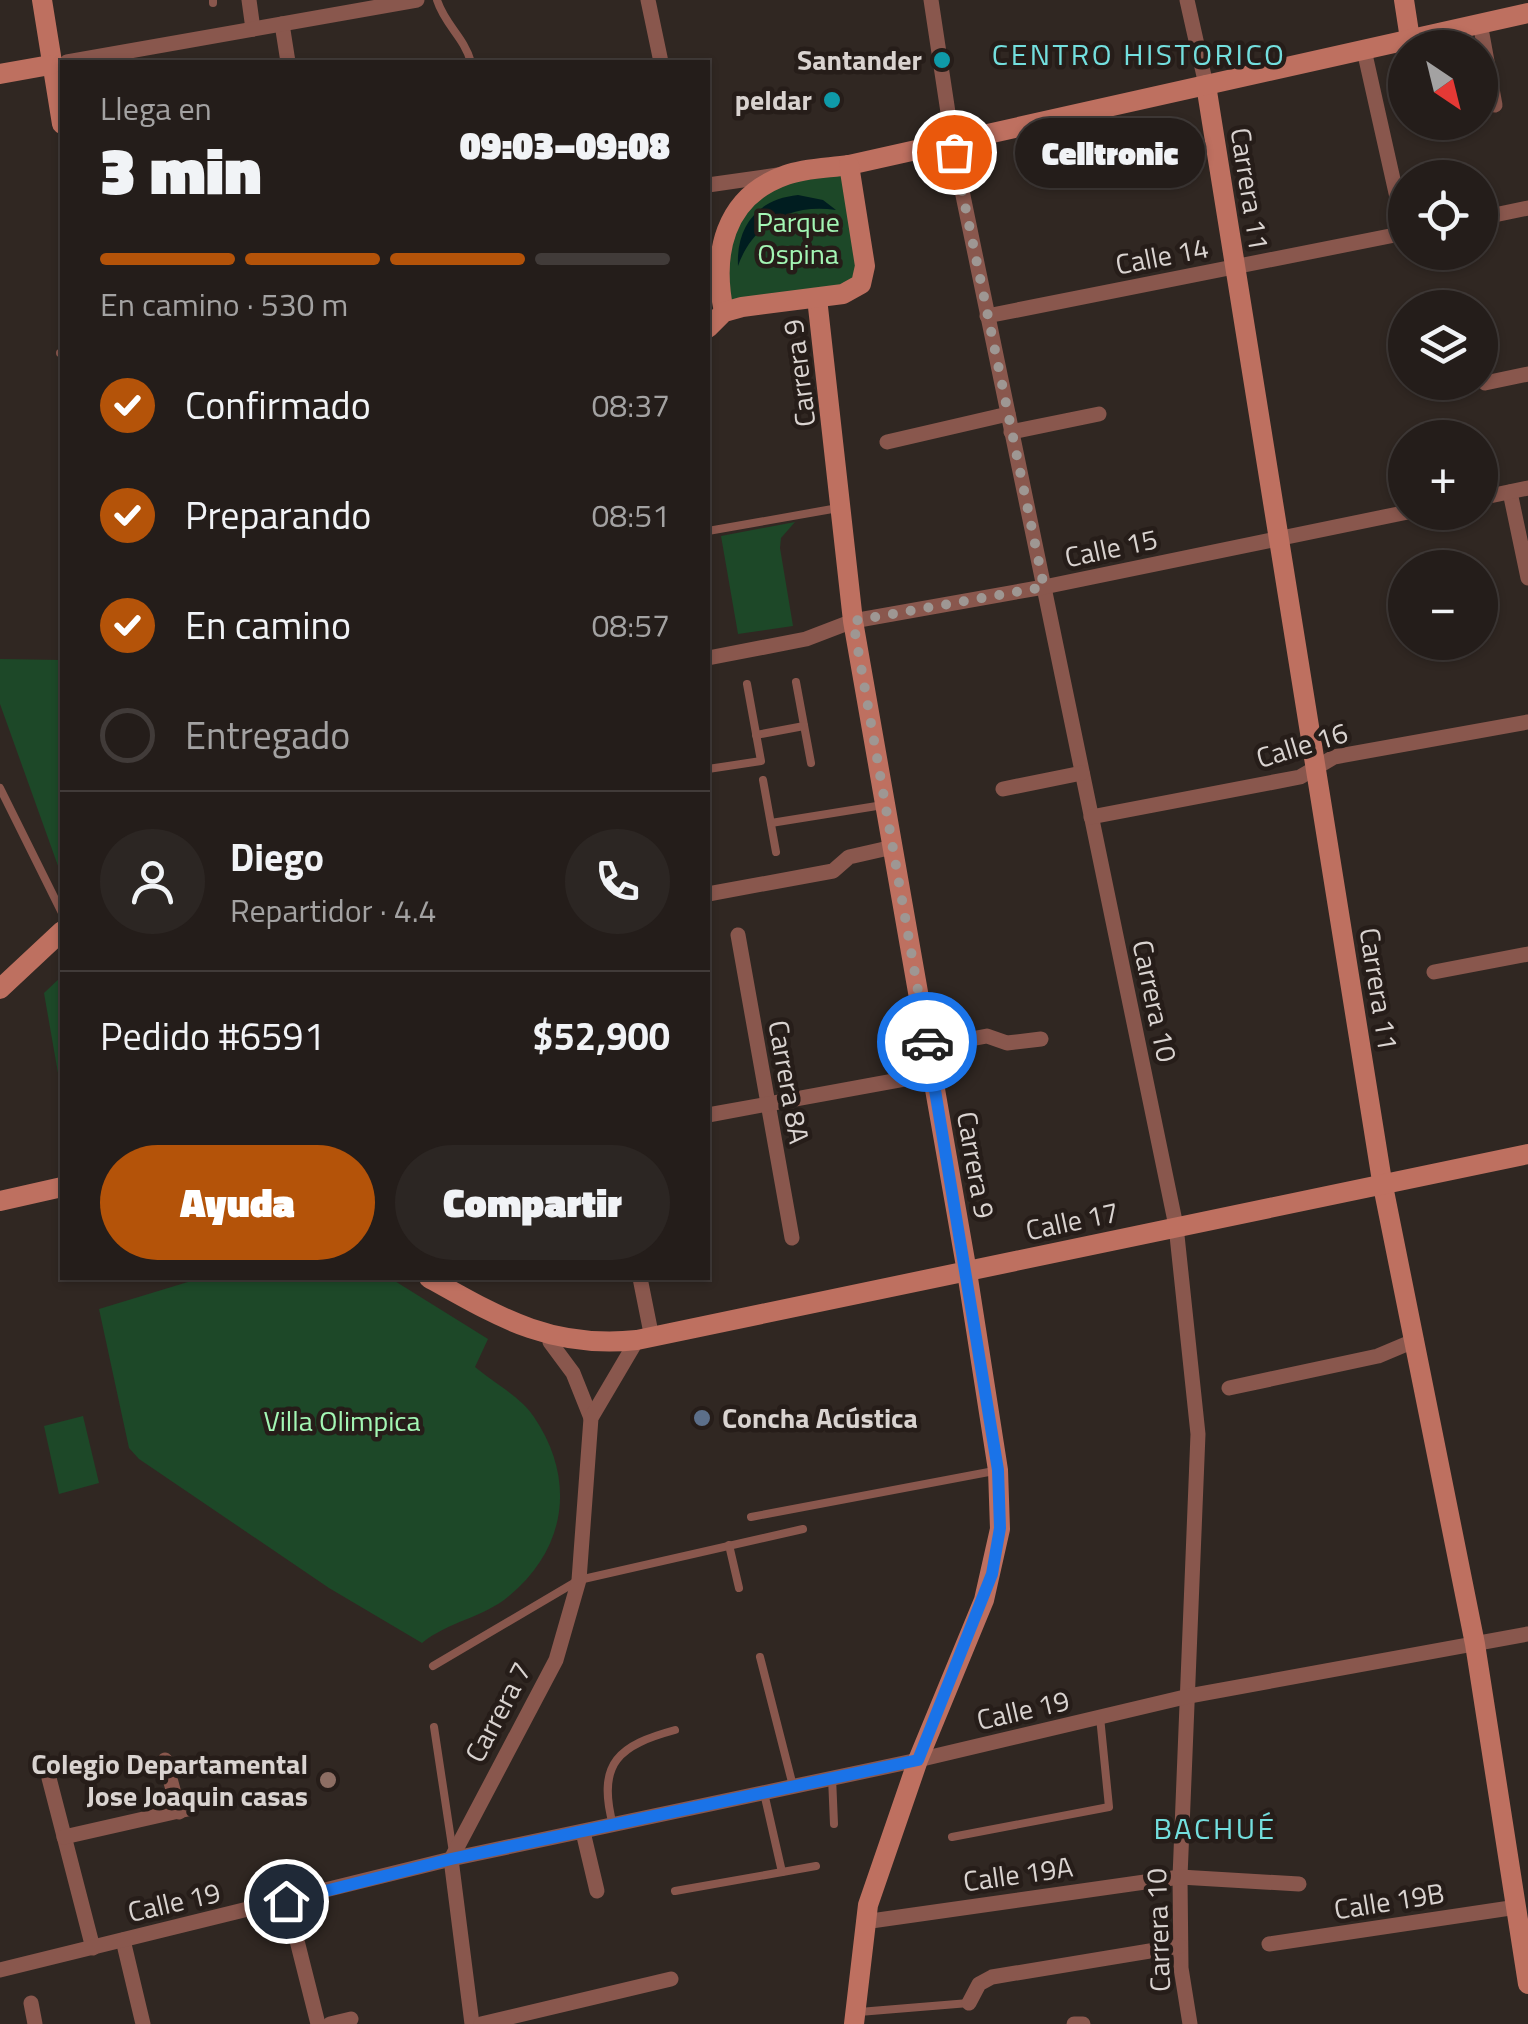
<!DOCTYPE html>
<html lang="es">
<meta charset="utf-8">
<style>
:root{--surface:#241d1a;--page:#2c2623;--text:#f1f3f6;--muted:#a3a2a2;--line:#413b39;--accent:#b45309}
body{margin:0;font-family:"Titillium Web",sans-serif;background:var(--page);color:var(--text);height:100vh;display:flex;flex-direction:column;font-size:38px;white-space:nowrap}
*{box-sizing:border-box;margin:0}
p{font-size:32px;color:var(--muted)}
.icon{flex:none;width:55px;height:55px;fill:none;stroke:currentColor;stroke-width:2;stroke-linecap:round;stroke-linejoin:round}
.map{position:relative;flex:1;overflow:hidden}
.details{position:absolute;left:60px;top:60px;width:650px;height:1220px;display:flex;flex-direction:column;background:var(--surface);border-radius:0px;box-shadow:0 2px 8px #0004,0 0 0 2px var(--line)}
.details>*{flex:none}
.needle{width:65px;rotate:145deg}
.buttons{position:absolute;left:1388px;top:30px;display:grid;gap:20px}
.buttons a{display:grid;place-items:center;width:110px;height:110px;border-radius:50%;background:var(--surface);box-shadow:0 2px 8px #0004,0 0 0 2px var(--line);font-size:50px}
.pin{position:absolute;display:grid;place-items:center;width:85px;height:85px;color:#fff;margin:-42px;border:5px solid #fff;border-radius:50%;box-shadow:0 2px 10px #0007}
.courier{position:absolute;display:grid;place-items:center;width:100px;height:100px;margin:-50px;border:8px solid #1a73e8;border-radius:50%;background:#fff;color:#222;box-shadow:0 2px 12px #0007}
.bubble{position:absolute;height:70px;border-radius:35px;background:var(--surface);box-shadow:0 2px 8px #0004,0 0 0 2px var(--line);font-size:32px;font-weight:800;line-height:70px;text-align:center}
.overview em{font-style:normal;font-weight:800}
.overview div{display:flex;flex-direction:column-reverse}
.overview{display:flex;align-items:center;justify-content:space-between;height:170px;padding:0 40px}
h1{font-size:65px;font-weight:800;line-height:75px}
.bar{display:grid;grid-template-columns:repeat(4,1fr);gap:15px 10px;align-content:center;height:120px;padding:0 40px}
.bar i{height:12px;border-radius:8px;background:var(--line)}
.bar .active{background:var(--accent)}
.bar p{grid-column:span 4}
.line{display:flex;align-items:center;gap:25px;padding:0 40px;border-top:2px solid var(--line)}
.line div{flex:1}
.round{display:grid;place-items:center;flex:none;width:105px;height:105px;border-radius:52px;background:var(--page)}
ol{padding:0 40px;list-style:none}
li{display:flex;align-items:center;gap:30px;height:110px}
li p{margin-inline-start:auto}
li .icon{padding:10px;border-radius:50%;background:var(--accent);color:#fff;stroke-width:4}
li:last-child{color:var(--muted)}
li i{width:55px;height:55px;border:5px solid var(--line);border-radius:50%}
.cta{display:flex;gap:20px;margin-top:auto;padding:20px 40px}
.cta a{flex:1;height:115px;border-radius:60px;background:var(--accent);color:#fff;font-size:40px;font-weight:800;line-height:115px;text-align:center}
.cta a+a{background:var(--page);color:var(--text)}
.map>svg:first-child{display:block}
.green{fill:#1d4828}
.water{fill:#001d20}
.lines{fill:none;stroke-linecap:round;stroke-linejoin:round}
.lane{stroke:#89574d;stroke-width:8}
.street{stroke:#89574d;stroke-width:15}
.secondary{stroke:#be7060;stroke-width:20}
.done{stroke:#9e9793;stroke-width:10;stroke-dasharray:0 18}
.route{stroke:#1a73e8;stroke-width:12}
.culture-dot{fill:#0f9aa8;stroke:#261d19;stroke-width:4}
.service-dot{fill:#5c6f8a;stroke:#261d19;stroke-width:4}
.education-dot{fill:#8d6e63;stroke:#261d19;stroke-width:4}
.labels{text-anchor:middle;stroke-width:9;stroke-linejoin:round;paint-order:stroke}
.poi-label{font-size:28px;font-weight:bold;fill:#d9d3d0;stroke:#261d19;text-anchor:end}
.street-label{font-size:28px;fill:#d9d3d0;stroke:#261d19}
.park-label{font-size:28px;fill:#a3f6b4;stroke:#261d19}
.neighbourhood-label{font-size:30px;letter-spacing:2.5px;fill:#73dfde;stroke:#261d19}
</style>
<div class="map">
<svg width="1528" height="2024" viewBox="0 0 1528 2024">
<rect width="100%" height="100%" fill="#302722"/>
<g class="green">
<polygon points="845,175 859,256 853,283 728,304 722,264 747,205 787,182"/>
<polygon points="795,522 781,538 780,548 793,626 738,634 721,536"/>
<polygon points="0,659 62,660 62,877 0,704"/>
<polygon points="62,976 62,1096 44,993"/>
<path d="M 201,1278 L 390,1278 L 488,1339 L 475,1367 C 493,1382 522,1398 534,1417 C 576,1479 567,1548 509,1596 C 483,1618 449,1621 422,1643 L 329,1588 L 139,1459 L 129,1448 L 99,1309 Z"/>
<polygon points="83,1416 99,1483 59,1494 44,1426"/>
</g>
<path class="water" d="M 798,195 L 823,200 L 836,210 C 792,203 753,223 738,266 C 736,226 758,199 798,195 Z"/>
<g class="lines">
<g class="lane">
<polyline points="213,0 213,3"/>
<path d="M 437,0 C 445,25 464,37 471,62"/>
<polyline points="60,353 62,353"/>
<polyline points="708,531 838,508"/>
<polyline points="796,682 811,763"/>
<polyline points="756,735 804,726"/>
<polyline points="708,769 761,761 747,684"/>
<polyline points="708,770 708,792"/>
<polyline points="763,780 776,852"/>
<polyline points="0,788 62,913"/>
<polyline points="771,823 883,805"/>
<polyline points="751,1517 994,1471"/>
<polyline points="729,1545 739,1588"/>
<polyline points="760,1657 793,1786"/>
<polyline points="433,1666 579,1580 803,1529"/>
<polyline points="434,1727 452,1846"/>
<polyline points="832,1777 834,1824"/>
<polyline points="764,1793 782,1872"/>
<path d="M 613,1825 C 596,1762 620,1745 675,1730"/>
<polyline points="952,1837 1109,1807 1100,1717"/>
<polyline points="675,1891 816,1866"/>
<polyline points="859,2012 969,2003"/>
</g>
<g class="street">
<polyline points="249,0 253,29"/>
<polyline points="648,0 661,62"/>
<polyline points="931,0 954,152 1176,1226 1198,1434 1180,1877 1181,1968 1190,2024"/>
<polyline points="1187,0 1206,85"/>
<polyline points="1480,23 1495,105"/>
<polyline points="282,24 288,62"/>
<polyline points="67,62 417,0"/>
<polyline points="708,185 778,175"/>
<polyline points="1480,218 1528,208"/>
<polyline points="987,316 1405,233 1364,50"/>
<polyline points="1485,383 1528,374"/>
<polyline points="1011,432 1099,414"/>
<polyline points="887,442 1008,414"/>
<polyline points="1510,492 1528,578"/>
<polyline points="1480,498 1528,488"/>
<polyline points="708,658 806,639 853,621 1044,587 1408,512"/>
<polyline points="1003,789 1082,773"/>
<polyline points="1091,817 1300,777 1334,757 1528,722"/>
<polyline points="708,894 833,871 849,857 893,847"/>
<polyline points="738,935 792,1238"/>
<polyline points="1434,972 1528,954"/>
<polyline points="928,1047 987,1036 1007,1043 1041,1039"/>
<polyline points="708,1115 932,1074"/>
<polyline points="640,1278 652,1338"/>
<polyline points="550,1342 573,1373 591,1418"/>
<polyline points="1229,1388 1378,1356 1416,1340"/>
<polyline points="165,1760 179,1812"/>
<polyline points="49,1778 93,1948"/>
<polyline points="583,1832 597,1891"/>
<polyline points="64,1837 192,1808"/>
<polyline points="287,1901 318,2024"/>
<polyline points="864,1922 1180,1877 1299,1884"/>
<polyline points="123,1940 143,2024"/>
<polyline points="1269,1944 1517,1907"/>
<polyline points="0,1970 451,1859 918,1760 1189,1696 1528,1634"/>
<polyline points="31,2003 35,2024"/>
<polyline points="969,2003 979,1984 992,1977 1180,1946"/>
<polyline points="330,2024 351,2019"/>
<polyline points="472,2024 451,1859 556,1660 579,1580 591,1418 637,1340"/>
<polyline points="481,2024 671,1979"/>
<polyline points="1074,2024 1083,2024"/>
</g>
<g class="secondary">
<polyline points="42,0 62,124"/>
<polyline points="1404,0 1410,39"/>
<polyline points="0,74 50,65"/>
<polyline points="1206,85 1382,1181 1475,1644 1528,1984"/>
<polyline points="817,298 853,621 967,1272 998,1470 1000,1529 984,1600 918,1760 868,1905 854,2024"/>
<path d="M 724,312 C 712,255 723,197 786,175 C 805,168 829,168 849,165 L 1528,13"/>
<polyline points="708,328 724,312 742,307 843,294 861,284 865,266 849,165"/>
<polyline points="0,989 62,931"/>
<polyline points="0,1201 62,1187"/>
<path d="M 429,1278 C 500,1318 552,1349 637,1340 L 1528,1154"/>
</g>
</g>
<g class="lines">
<polyline class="done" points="927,1042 853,621 1044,587 954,152"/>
<polyline class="route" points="286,1901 451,1859 918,1760 992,1574 1000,1528 998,1470 927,1042"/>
</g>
<g class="culture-dot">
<circle cx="942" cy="60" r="10"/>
<circle cx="832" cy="100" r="10"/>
</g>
<circle class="service-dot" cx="702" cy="1418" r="10"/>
<circle class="education-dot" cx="328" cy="1780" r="10"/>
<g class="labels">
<g class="poi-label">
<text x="922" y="70">Santander</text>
<text x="812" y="110">peldar</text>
<text x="722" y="1428" text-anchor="start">Concha Acústica</text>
<text x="308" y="1774">Colegio Departamental<tspan x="308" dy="32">Jose Joaquin casas</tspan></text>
</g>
<g class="street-label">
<text transform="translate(1250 189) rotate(81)" y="10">Carrera 11</text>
<text transform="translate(1162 256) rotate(-11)" y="10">Calle 14</text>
<text transform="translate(799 373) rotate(-97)" y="10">Carrera 9</text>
<text transform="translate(1111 548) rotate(-12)" y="10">Calle 15</text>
<text transform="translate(1302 745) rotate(-17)" y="10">Calle 16</text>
<text transform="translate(1379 989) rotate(81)" y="10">Carrera 11</text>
<text transform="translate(1155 1001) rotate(78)" y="10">Carrera 10</text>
<text transform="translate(789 1082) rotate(80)" y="10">Carrera 8A</text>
<text transform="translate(976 1165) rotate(80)" y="10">Carrera 9</text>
<text transform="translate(1072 1221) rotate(-12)" y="10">Calle 17</text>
<text transform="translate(1023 1710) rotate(-13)" y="10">Calle 19</text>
<text transform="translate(498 1712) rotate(-62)" y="10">Carrera 7</text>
<text transform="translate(1018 1874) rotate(-8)" y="10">Calle 19A</text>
<text transform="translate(1389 1901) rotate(-9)" y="10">Calle 19B</text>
<text transform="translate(174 1902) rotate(-13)" y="10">Calle 19</text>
<text transform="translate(1158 1930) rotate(-92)" y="10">Carrera 10</text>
</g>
<g class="park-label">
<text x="798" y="232">Parque<tspan x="798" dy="32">Ospina</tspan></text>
<text x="342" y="1431">Villa Olimpica</text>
</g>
<g class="neighbourhood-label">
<text x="1139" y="65">CENTRO HISTORICO</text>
<text x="1215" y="1839">BACHUÉ</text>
</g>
</g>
</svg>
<div class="buttons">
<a><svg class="needle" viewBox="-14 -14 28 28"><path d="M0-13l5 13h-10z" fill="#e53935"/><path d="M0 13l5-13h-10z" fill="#a3a2a2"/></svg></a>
<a><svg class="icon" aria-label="locate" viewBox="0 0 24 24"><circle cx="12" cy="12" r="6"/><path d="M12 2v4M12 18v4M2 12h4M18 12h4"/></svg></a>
<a><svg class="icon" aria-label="layers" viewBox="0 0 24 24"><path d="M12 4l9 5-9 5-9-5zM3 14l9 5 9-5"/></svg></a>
<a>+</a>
<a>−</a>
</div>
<div class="pin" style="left:954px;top:152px;background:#ea580c"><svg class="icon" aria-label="bag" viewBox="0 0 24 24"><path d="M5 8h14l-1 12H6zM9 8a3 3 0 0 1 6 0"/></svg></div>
<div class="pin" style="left:286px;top:1901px;background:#1f2937"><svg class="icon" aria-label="home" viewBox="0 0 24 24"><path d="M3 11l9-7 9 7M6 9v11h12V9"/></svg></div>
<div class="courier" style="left:927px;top:1042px"><svg class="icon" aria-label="car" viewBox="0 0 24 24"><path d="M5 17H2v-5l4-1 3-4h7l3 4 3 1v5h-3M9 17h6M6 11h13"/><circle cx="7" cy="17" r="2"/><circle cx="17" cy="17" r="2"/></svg></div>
<div class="bubble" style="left:1015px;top:118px;width:190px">Celltronic</div>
<section class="details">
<div class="overview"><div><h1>3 min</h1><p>Llega en</p></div><em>09:03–09:08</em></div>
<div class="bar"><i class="active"></i><i class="active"></i><i class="active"></i><i></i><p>En camino · 530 m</p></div>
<ol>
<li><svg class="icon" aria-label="check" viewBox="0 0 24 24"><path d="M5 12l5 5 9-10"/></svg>Confirmado<p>08:37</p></li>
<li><svg class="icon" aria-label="check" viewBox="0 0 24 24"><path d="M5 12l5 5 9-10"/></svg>Preparando<p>08:51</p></li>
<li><svg class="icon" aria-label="check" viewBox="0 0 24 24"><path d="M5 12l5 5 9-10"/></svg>En camino<p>08:57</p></li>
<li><i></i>Entregado</li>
</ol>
<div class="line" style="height:180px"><a class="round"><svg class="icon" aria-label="person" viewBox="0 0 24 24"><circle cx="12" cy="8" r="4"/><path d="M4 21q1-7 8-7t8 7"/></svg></a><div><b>Diego</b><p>Repartidor · 4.4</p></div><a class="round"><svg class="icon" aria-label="phone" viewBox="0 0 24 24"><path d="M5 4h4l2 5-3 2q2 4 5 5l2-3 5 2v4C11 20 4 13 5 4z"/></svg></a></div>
<div class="line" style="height:130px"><div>Pedido #6591</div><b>$52,900</b></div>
<div class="cta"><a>Ayuda</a><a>Compartir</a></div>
</section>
</div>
